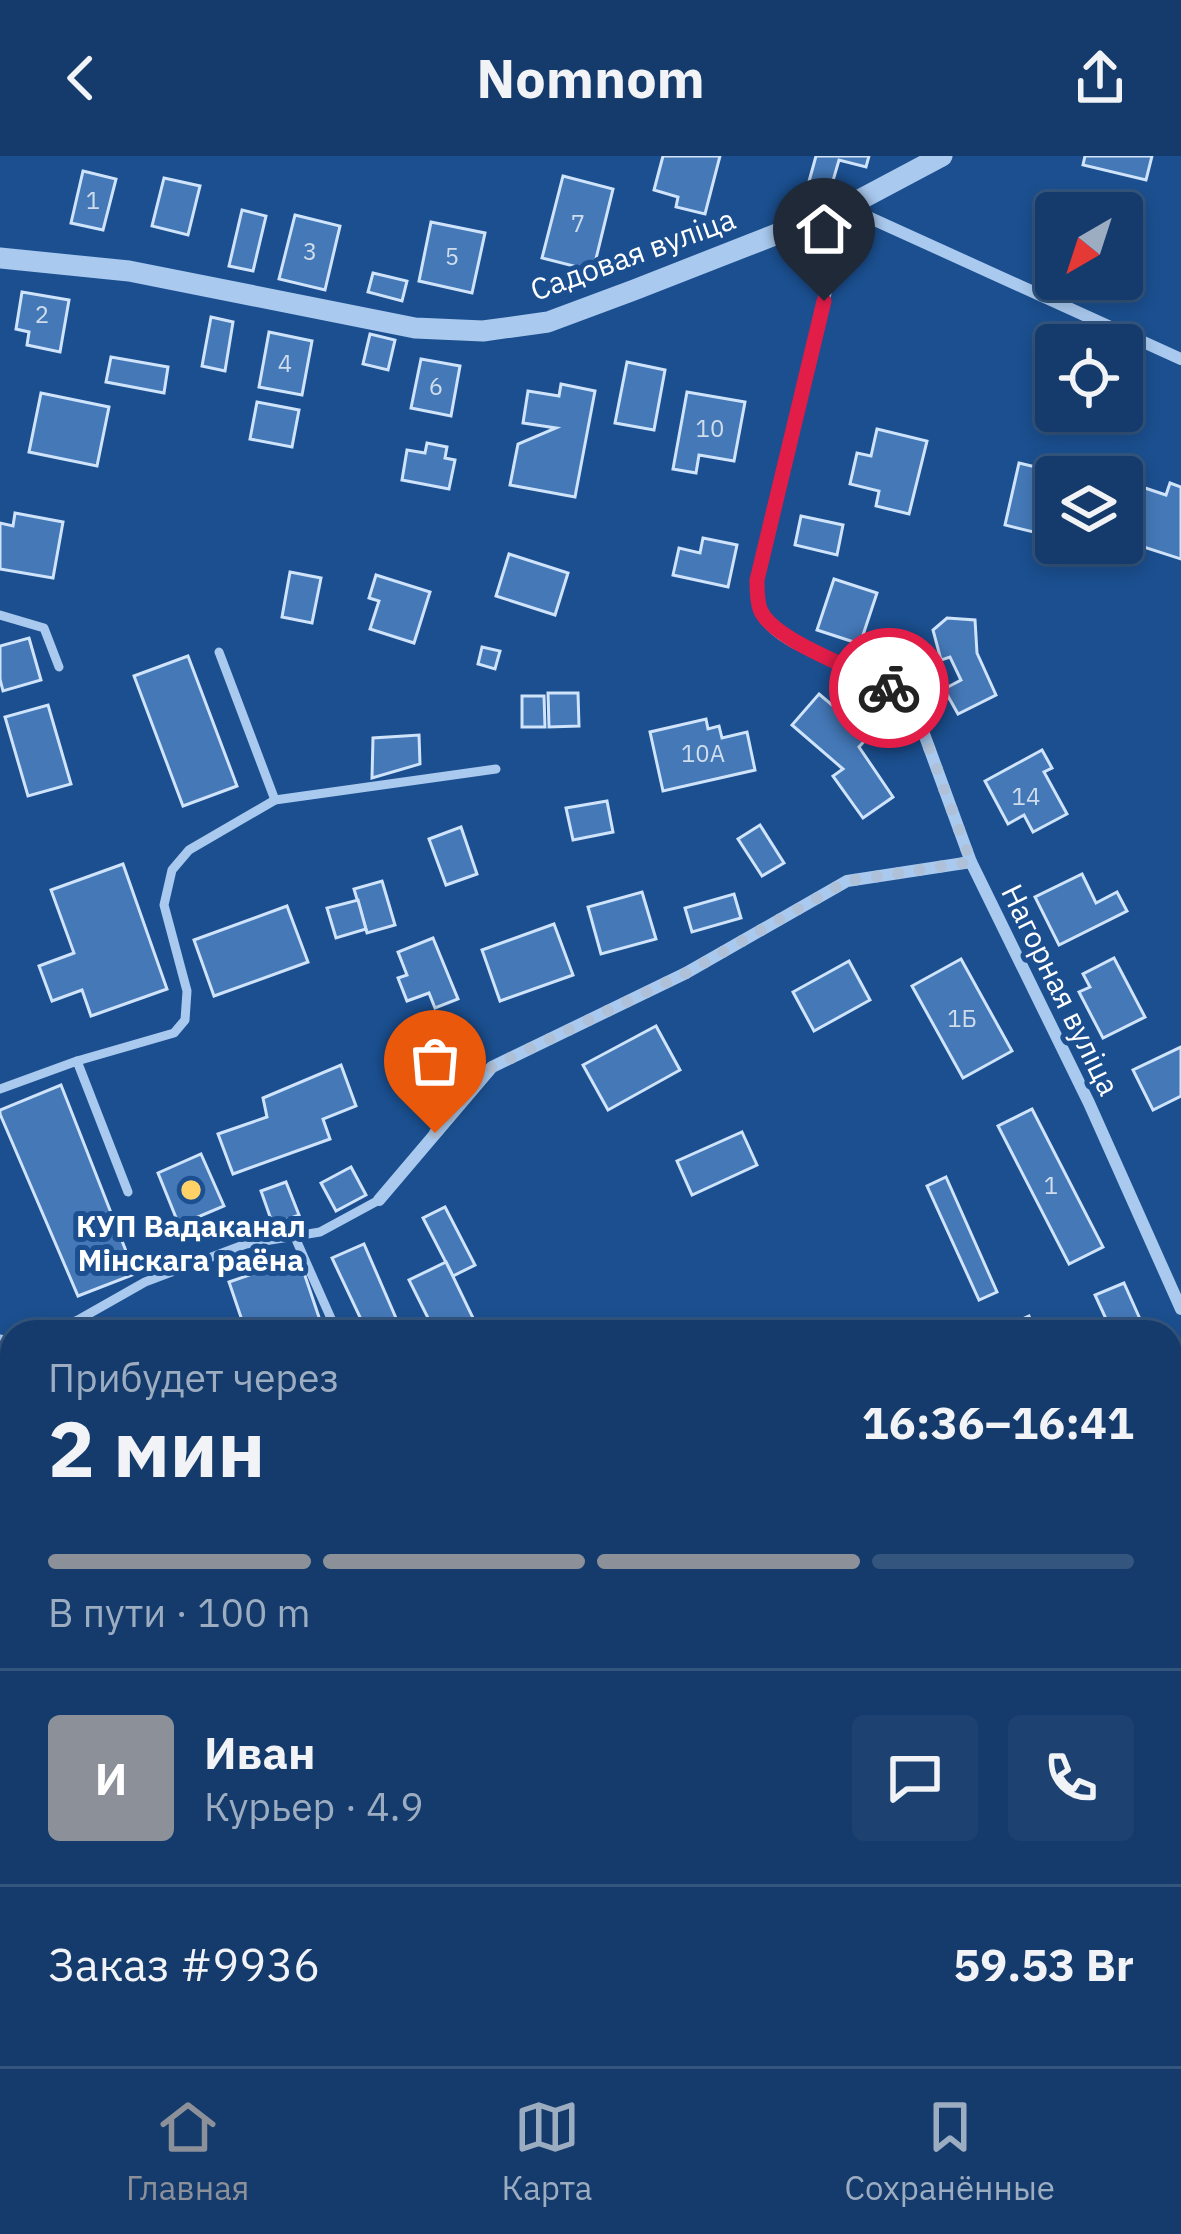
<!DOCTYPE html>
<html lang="ru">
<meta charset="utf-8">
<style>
:root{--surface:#143b6b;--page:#1d4271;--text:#f1f3f6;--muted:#9dadc1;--line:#33557e;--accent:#8c9099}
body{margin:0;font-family:"IBM Plex Sans",sans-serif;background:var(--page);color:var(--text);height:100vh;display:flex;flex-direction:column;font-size:45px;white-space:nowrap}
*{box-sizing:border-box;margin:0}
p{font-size:39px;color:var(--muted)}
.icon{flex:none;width:66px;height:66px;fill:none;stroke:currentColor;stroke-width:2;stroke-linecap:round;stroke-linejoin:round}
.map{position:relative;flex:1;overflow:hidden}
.details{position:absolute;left:0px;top:1164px;width:1182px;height:747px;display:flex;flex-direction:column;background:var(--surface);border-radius:36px 36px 0 0;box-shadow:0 6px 18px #0003,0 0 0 3px var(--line)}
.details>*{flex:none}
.needle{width:78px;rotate:219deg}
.fabs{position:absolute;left:1035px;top:36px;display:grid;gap:24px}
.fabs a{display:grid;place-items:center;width:108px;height:108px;border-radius:12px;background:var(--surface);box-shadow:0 6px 18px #0003,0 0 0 3px var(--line);font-size:60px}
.pin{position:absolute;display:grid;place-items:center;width:102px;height:102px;color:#fff;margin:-123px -51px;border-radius:50% 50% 50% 0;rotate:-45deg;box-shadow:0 0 12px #0007}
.pin .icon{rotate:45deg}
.courier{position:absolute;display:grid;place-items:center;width:120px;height:120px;margin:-60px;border:9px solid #e11d48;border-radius:50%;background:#fff;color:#222;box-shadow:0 3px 15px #0007}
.headline em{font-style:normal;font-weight:700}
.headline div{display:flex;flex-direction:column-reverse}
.headline{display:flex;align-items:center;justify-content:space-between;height:204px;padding:0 48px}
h1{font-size:78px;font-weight:700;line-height:90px}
.bar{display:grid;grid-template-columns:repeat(4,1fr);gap:18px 12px;align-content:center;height:144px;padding:0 48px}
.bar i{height:15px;border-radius:9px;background:var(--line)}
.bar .current{background:var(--accent)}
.bar p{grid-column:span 4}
.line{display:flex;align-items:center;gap:30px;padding:0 48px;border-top:3px solid var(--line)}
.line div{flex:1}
.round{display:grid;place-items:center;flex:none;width:126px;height:126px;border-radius:12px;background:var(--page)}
header{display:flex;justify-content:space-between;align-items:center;height:156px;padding:0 48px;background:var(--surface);font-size:54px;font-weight:700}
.tabs{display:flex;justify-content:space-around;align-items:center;height:168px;border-top:3px solid var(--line);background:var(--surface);font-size:33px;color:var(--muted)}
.tabs a{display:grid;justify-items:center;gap:6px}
.tabs .current{color:var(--accent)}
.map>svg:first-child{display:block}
.building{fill:#4478b7;stroke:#cfe3fa;stroke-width:3}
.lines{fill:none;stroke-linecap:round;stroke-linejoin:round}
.service{stroke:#a9c9ee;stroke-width:9}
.minor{stroke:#a9c9ee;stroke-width:12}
.tertiary{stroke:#a9c9ee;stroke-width:21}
.rail-casing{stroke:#fff;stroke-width:14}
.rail{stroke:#1b4f8f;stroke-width:9;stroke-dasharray:27;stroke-linecap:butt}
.done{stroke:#afc1d8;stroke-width:12;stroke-dasharray:0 21.6}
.route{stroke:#e11d48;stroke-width:15}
.poi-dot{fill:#ffd166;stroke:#1b4f8f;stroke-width:4.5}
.labels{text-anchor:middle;stroke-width:10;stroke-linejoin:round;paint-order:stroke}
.number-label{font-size:24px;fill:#d0dded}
.street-label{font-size:30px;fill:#fff;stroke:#1b4f8f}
.poi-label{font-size:30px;font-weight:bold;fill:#fff;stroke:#1b4f8f}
</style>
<header><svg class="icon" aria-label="back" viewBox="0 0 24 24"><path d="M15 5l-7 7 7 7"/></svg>Nomnom<svg class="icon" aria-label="share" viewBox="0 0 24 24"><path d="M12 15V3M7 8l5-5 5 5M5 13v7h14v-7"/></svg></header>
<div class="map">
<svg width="1181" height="1910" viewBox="0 0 1181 1910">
<rect width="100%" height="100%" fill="#1b4f8f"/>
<g class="building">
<polygon points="663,0 720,0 705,58 676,51 678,41 654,34"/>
<polygon points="816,0 869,0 866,11 839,4 830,35 808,29"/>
<polygon points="1085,0 1152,0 1146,24 1083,9"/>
<polygon points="83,15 116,23 103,74 71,67"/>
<polygon points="563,20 613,33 593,115 542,102"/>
<polygon points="164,22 200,30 188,79 152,70"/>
<polygon points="242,54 266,60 253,115 229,110"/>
<polygon points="295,59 340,70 325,134 279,123"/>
<polygon points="431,66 485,77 472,137 419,125"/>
<polygon points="1122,85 1134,89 1119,136 1092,127 1093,123 1122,123"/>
<polygon points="373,117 407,125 402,145 368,136"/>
<polygon points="22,136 69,144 60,196 27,189 29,176 16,173"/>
<polygon points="211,161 233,166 225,215 202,210"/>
<polygon points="269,176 312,185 302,239 259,231"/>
<polygon points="370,178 395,184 388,214 363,208"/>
<polygon points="111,201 168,211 164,237 106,226"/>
<polygon points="421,203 460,210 451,260 411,252"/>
<polygon points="627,206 665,214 654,274 615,267"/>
<polygon points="561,228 595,235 575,341 510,329 518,288 556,272 523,267 528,235 559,240"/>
<polygon points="687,236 745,246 734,305 699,299 696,317 673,313"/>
<polygon points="41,237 109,251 97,310 29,296"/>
<polygon points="257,246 299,254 292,291 250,283"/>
<polygon points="877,273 927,285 909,358 876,350 879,335 850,328 857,297 871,300"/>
<polygon points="427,287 447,291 445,302 455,304 449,333 402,324 407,294 425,297"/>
<polygon points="1019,307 1061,317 1060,321 1056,321 1056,339 1046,379 1005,369"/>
<polygon points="1170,327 1181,331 1181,403 1122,384 1139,330 1166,339"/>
<polygon points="15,357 63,366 53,422 0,413 0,367 13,370"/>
<polygon points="801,360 843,369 837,399 795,389"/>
<polygon points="703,382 737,389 728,431 673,419 679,392 700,397"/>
<polygon points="509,398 568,417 555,459 496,440"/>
<polygon points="290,416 321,422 312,467 282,461"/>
<polygon points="376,419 430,436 414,487 370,473 379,445 369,442"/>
<polygon points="834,423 877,437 860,488 817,474"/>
<polygon points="947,462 975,464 977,497 996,539 958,558 944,533 961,524 950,501 941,504 933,474"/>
<polygon points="29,482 41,524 3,535 0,523 0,490"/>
<polygon points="482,491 500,495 495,513 478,508"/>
<polygon points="188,500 237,630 183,650 134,520"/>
<polygon points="548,537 578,537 579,570 549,571"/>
<polygon points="819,538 869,580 859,591 893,641 863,662 833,620 843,613 792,569"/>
<polygon points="522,540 544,540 545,571 522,571"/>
<polygon points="48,549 71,628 28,640 5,561"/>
<polygon points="706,563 708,573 719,570 722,582 747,576 755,614 663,635 650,576"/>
<polygon points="419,579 420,608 372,622 373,582"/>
<polygon points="1042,594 1052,612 1044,616 1067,658 1033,676 1024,659 1008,668 985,625"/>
<polygon points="607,645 613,676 573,684 566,652"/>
<polygon points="760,669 784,707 762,720 738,683"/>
<polygon points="461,671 477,718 446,729 429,683"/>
<polygon points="123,708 167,833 91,860 82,834 52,845 39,810 74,797 51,734"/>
<polygon points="1082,718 1096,747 1117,736 1127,755 1059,789 1035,741"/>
<polygon points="382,725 395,769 367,777 354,733"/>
<polygon points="642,736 656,783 601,798 588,751"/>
<polygon points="734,738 741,762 692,776 685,752"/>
<polygon points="358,744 366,773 336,782 327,752"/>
<polygon points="287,750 308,806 214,840 194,784"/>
<polygon points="554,768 573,819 500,845 482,794"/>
<polygon points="433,782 458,843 435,852 429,837 407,845 398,822 407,819 398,796"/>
<polygon points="1114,802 1145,861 1103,882 1079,836 1090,831 1083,818"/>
<polygon points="961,803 1012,895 963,922 912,830"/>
<polygon points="849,805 870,844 814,875 793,836"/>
<polygon points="656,870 680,914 608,954 583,909"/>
<polygon points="442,881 461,919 439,929 421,891"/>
<polygon points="1181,891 1181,940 1153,954 1133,914"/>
<polygon points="341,909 356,950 323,963 330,983 233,1018 218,978 267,961 263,942"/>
<polygon points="61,929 135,1118 78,1140 0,958 0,954"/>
<polygon points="1032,953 1103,1091 1069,1108 998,970"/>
<polygon points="742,976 757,1009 692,1039 677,1005"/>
<polygon points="201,998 224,1050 179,1069 158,1017"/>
<polygon points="351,1011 366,1039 336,1055 321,1027"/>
<polygon points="946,1021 997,1136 979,1144 927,1030"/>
<polygon points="286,1026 299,1059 273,1069 261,1035"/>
<polygon points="445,1051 475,1109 453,1120 423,1062"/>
<polygon points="364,1088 402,1176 367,1176 332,1102"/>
<polygon points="299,1102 324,1176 246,1176 229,1126"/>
<polygon points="446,1106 475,1166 456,1176 435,1176 409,1124"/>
<polygon points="1124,1127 1144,1172 1135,1176 1112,1176 1095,1139"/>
<polygon points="1029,1160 1036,1176 1012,1176 1009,1169"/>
<polygon points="1170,1355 1181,1379 1181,1532 1170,1537"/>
<polygon points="1170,1784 1181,1812 1181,1910 1158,1910 1154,1899 1170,1899"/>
<polygon points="333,1899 503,1899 478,1910 337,1910"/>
<polygon points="735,1899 778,1899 783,1910 713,1910"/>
<polygon points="812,1899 861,1899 834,1910 817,1910"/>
<polygon points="873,1899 894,1899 898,1910 845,1910"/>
<polygon points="996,1899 1059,1899 1063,1910 1001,1910"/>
</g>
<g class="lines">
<g class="service">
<polyline points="0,459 44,472 59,511"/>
<polyline points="219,496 275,644"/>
<polyline points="77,905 174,877 185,864 187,835 164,749 172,714 189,694 275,644 496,613"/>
<polyline points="0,933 77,905 128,1036"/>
<polyline points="294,1079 337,1176"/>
<polyline points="50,1176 78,1164 145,1126 246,1088 320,1076 379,1044"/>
<polyline points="1170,1586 1181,1581"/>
<polyline points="1170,1676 1181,1702"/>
<polyline points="911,1899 916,1910"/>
</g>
<g class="minor">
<path d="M 1181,203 L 846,51 L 757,425 C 757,434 757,444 760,453 C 773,489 840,503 871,521 C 889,530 902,542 916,556 L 971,706 L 1089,947 L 1181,1153"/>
<polyline points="379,1044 492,911 686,817 847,725 971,706"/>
<polyline points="1170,1232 1181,1228"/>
</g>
<g class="tertiary">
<polyline points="0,102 129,115 415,172 483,175 548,166 634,134 846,51 942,0"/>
<polyline points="0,1189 12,1221"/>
<polyline points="269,1899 273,1910"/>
</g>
<defs>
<polyline id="rail" points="0,1877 13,1910"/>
</defs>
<use href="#rail" class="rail-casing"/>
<use href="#rail" class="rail"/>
</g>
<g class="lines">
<polyline class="done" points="435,977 492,911 686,817 847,725 971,706 916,556 889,532"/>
<path class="route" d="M 824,145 L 757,424 C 757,433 757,445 760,453 C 772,485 857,512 889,532"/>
</g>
<circle class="poi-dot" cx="191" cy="1034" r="12"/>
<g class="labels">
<g class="number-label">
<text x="93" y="53">1</text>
<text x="578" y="76">7</text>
<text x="310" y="104">3</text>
<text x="452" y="109">5</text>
<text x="42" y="167">2</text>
<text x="285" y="216">4</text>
<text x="436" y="239">6</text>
<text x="710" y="281">10</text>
<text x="703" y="606">10А</text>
<text x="1026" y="649">14</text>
<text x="962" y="871">1Б</text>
<text x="1051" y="1038">1</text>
</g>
<g class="street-label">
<text transform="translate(633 99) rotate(-20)" y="10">Садовая вуліца</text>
<text transform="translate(1060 834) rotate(64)" y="10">Нагорная вуліца</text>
</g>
<g class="poi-label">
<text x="191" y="1081">КУП Вадаканал<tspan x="191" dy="34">Мінскага раёна</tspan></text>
</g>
</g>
</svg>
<div class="fabs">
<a><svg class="needle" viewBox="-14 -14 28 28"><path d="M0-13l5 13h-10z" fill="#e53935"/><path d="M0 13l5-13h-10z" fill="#9dadc1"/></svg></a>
<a><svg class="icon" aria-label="locate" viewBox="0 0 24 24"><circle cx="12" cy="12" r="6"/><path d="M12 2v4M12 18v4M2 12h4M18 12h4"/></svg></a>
<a><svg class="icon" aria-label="layers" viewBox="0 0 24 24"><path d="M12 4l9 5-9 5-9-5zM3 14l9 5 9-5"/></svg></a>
</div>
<div class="pin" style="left:435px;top:977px;background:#ea580c"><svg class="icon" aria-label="bag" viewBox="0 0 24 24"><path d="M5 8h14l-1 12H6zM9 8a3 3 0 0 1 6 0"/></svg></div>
<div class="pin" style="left:824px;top:145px;background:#1f2937"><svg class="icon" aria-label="home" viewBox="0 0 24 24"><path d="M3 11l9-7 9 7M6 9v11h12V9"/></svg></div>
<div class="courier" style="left:889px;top:532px"><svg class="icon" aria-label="bike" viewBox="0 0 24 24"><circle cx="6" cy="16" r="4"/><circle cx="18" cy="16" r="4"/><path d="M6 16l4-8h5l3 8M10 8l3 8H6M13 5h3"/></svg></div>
<section class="details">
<div class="headline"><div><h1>2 мин</h1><p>Прибудет через</p></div><em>16:36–16:41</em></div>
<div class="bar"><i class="current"></i><i class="current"></i><i class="current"></i><i></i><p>В пути · 100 m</p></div>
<div class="line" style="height:216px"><b class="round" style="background:var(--accent);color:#fff">И</b><div><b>Иван</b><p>Курьер · 4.9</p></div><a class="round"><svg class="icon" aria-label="chat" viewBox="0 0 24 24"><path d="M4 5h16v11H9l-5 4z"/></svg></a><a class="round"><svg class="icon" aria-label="phone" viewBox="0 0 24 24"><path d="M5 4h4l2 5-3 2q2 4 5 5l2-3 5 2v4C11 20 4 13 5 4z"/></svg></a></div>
<div class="line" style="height:156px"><div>Заказ #9936</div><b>59.53 Br</b></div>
</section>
</div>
<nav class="tabs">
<a class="current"><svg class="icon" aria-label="home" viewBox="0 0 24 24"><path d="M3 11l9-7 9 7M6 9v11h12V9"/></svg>Главная</a>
<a><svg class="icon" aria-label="map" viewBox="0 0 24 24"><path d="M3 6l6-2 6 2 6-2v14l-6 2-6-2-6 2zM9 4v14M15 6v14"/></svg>Карта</a>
<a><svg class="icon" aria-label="saved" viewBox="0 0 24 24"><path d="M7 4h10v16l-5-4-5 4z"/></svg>Сохранённые</a>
</nav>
